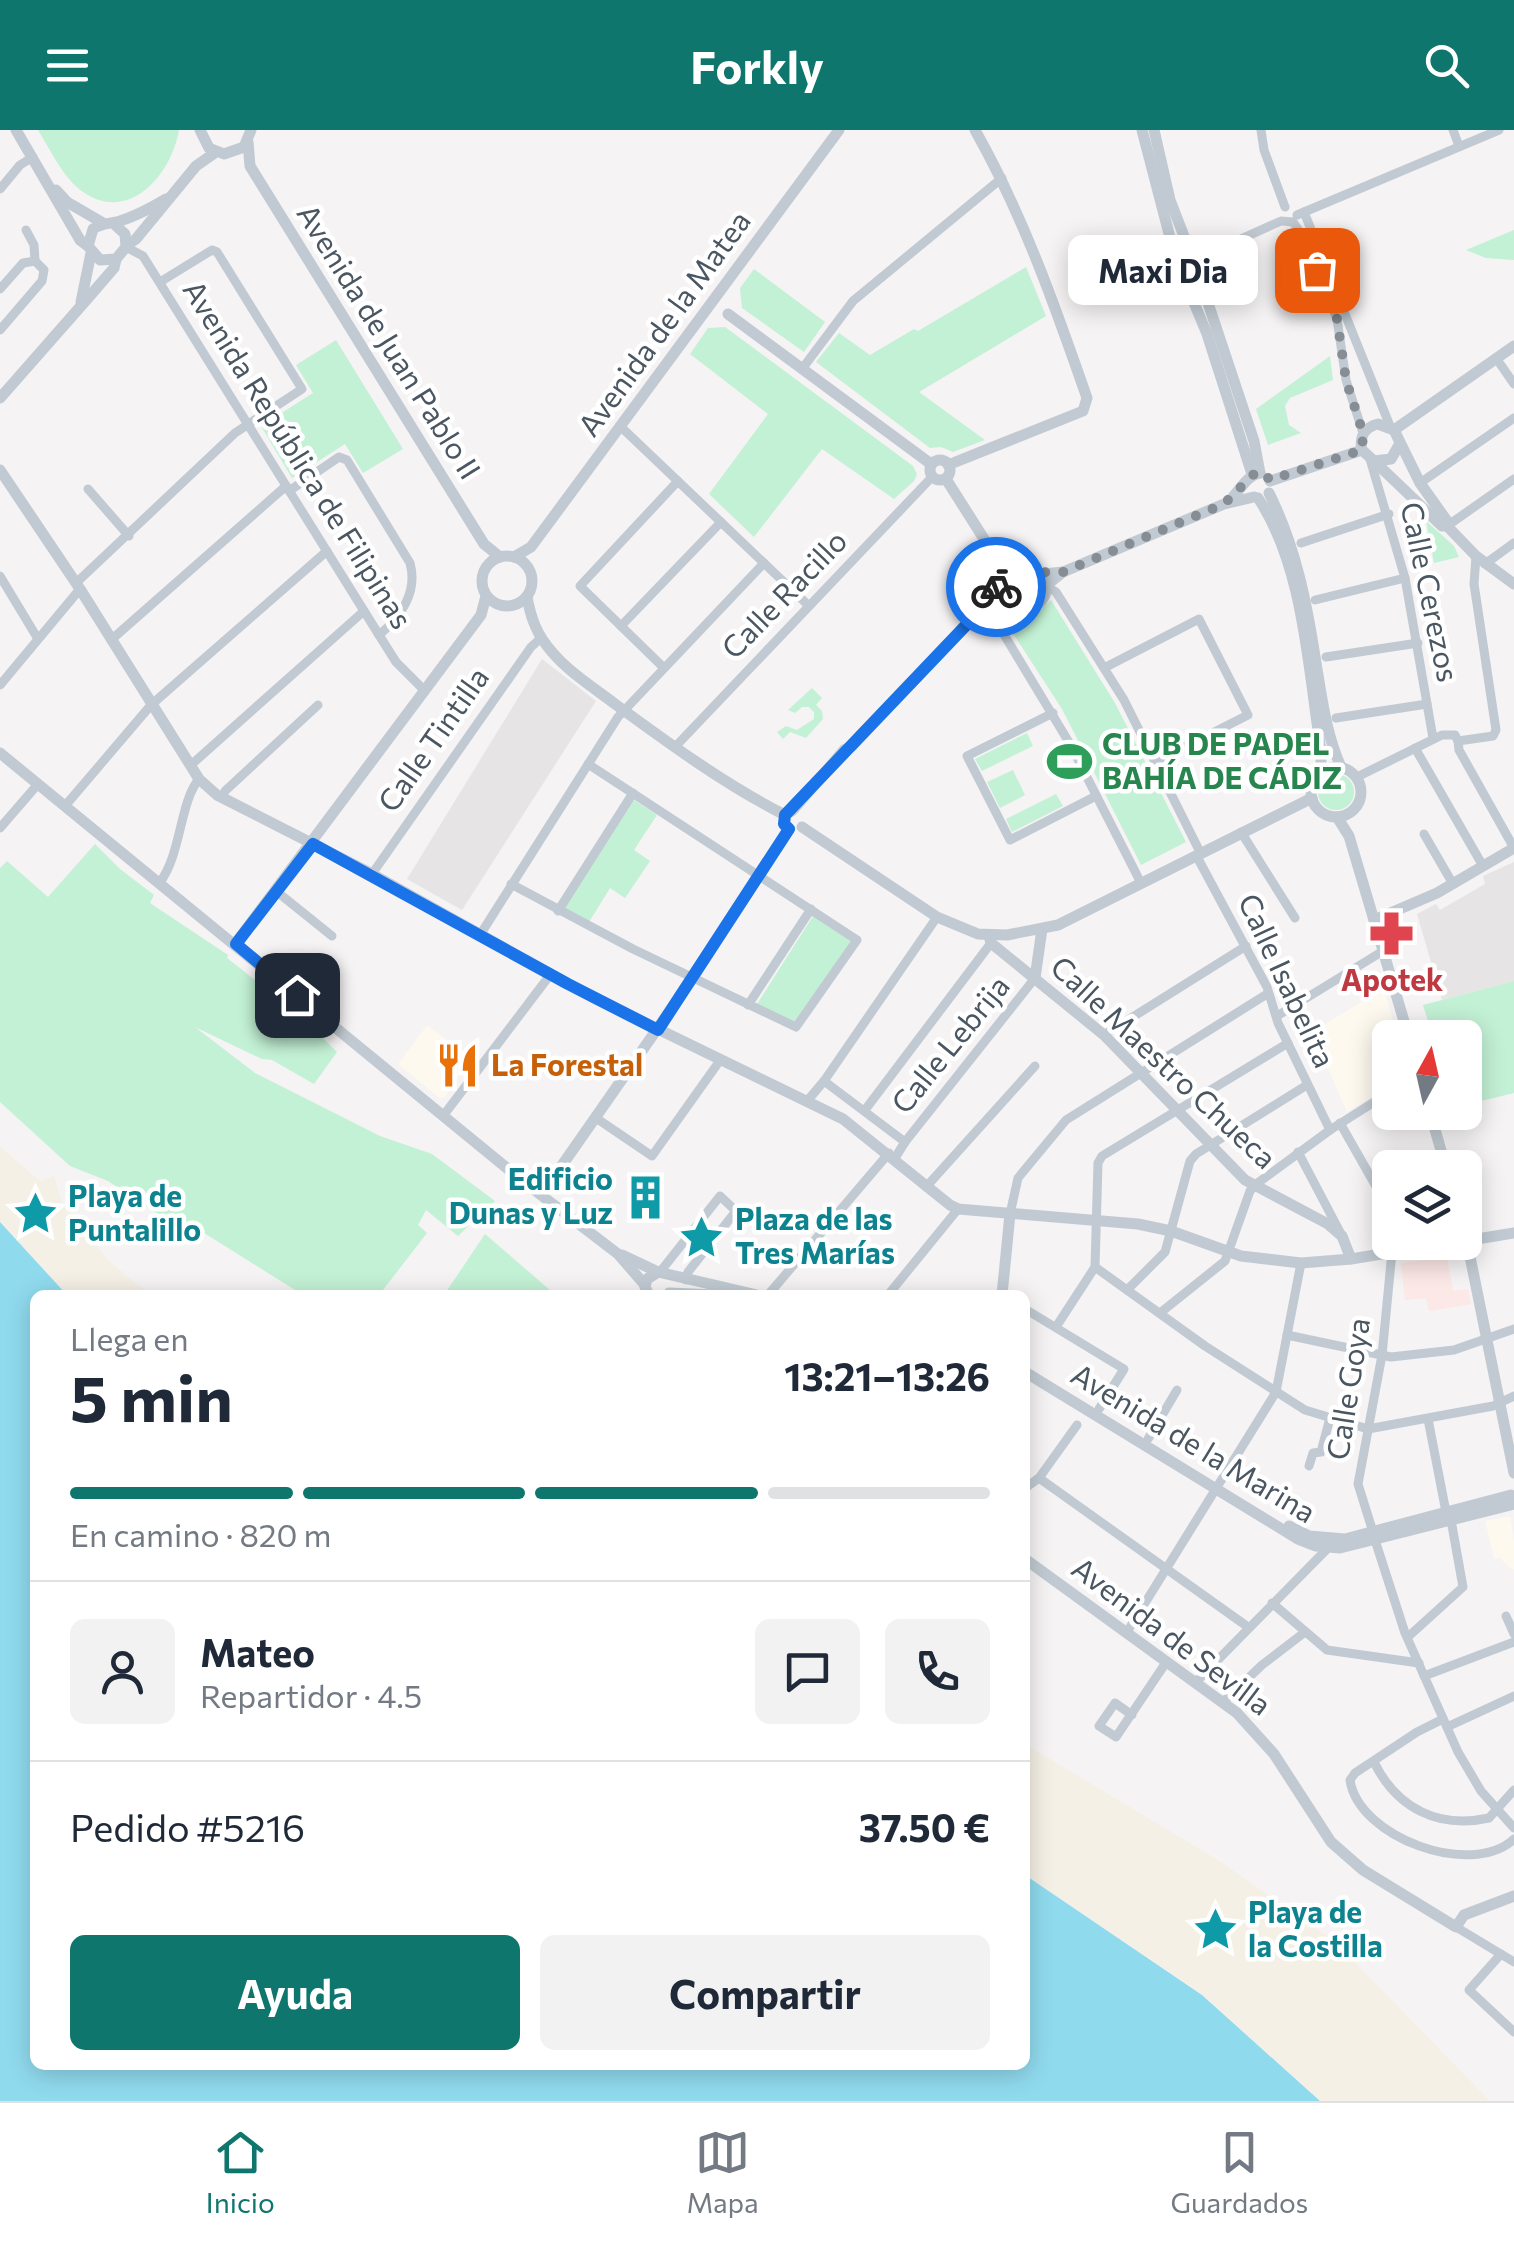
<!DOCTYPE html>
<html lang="es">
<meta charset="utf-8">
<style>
:root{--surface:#fff;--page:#f2f2f3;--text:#1f2937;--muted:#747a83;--line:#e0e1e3;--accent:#0f766e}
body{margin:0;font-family:Commissioner,sans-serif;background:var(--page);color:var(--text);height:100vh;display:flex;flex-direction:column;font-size:38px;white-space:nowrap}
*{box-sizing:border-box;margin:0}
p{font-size:32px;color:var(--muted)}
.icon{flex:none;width:55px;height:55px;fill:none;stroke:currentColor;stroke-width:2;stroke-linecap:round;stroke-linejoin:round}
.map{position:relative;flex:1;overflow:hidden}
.sheet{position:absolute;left:30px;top:1160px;width:1000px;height:780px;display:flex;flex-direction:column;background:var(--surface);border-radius:15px;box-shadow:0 5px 25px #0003}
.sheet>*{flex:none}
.needle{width:65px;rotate:8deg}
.tools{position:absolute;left:1372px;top:890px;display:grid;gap:20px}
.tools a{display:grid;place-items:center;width:110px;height:110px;border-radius:15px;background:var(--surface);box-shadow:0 5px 25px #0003;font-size:50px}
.pin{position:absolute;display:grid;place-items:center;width:85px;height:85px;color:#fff;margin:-42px;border-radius:20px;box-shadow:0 5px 15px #0006}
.courier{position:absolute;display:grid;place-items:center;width:100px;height:100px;margin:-50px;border:8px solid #1a73e8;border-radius:50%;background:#fff;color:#222;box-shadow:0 2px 12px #0007}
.bubble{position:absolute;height:70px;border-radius:15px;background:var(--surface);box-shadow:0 5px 25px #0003;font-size:32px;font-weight:700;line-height:70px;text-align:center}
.overview em{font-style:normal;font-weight:700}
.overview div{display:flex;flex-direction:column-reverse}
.overview{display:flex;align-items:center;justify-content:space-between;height:170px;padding:0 40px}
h1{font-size:65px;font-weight:700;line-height:75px}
.bar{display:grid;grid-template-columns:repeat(4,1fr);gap:15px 10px;align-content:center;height:120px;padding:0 40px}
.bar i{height:12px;border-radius:8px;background:var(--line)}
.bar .on{background:var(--accent)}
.bar p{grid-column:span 4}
.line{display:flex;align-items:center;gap:25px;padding:0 40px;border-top:2px solid var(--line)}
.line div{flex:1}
.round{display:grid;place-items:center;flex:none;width:105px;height:105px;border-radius:15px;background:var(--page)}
.button{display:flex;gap:20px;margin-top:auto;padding:20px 40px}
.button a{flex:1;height:115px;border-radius:15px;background:var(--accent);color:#fff;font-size:40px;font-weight:700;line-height:115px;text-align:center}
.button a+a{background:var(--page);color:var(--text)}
header{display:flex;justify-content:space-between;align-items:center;height:130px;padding:0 40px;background:var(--accent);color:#fff;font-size:45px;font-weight:700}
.tab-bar{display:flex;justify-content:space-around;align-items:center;height:140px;border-top:2px solid var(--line);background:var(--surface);font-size:28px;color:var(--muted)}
.tab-bar a{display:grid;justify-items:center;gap:5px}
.tab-bar .on{color:var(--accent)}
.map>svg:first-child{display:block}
.commercial{fill:#fdf9ef}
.education{fill:#e6e4e5}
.medical{fill:#fce8e6}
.green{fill:#c3f1d5}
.sand{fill:#f5f0e5}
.water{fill:#90daee}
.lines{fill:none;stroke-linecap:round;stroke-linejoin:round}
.minor{stroke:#c1cad2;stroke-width:9}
.tertiary{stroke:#c1cad2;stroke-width:11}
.done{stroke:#868d94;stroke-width:10;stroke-dasharray:0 18}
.route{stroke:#1a73e8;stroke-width:12}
.labels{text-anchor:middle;stroke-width:9;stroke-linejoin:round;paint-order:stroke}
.street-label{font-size:30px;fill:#4a5661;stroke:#fff}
.leisure-label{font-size:30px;font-weight:bold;fill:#27864d;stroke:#fff;text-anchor:start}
.health-label{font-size:30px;font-weight:bold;fill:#be3a42;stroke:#fff}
.food-label{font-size:30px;font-weight:bold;fill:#c56008;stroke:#fff;text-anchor:start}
.culture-label{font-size:30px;font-weight:bold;fill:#0d838f;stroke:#fff;text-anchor:start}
</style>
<header><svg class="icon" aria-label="menu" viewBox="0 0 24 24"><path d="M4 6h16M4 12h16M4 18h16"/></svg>Forkly<svg class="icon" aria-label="search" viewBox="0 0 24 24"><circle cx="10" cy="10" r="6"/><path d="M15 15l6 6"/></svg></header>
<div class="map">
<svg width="1514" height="1971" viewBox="0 0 1514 1971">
<rect width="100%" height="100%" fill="#f5f3f3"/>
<g class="commercial">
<polygon points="1384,858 1393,891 1377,900 1390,956 1347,982 1312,902"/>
<polygon points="427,895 471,928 445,967 439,968 398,934"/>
<polygon points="1510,1386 1514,1410 1514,1439 1511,1439 1500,1428 1494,1429 1485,1391"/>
</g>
<g class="education">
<polygon points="542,529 596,571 462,780 407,749"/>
<polygon points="1514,732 1514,851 1442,870 1417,784 1436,774 1440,780 1485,754 1483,746"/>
</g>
<polygon class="medical" points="1447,1127 1453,1161 1468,1159 1471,1174 1429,1181 1426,1168 1405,1170 1401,1133"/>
<g class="green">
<path d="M 38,0 L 179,0 C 171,46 127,97 79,59 C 61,44 50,19 38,0 Z"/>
<polygon points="1514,100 1514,130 1486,128 1466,120"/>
<polygon points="1026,137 1046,186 919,262 985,310 953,322 941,317 930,318 816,232 839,203 870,225 914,199 918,201"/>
<polygon points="754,139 825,192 804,222 742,178 740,158"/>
<polygon points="725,197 913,336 917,344 914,351 894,369 822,319 754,407 709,364 768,284 690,224 708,198"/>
<polygon points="336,210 403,319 363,343 345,314 292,348 261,296 313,263 296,235"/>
<polygon points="1330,226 1333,250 1290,268 1285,276 1289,295 1301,303 1268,315 1256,279"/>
<polygon points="1426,391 1454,416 1459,427 1434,433"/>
<polygon points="1051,470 1115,573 1186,712 1141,735 1062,579 1007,494 1033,487"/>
<polygon points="812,558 822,568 816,575 822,581 823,589 806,608 790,602 783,609 777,602 786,596 797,600 814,589 814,582 809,577 802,577 795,583 788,580"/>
<polygon points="1027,603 1033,616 982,641 975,629"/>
<polygon points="1013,640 1025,665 1000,678 987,652"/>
<circle cx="1336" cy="662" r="18"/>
<polygon points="1056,664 1063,676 1012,702 1006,689"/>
<polygon points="634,670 657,685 634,720 650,731 625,768 610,758 589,792 564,779"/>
<polygon points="95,714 120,739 154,765 150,773 228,825 227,828 297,883 337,922 314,954 272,930 262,929 195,897 255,943 380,1006 432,1024 495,1071 458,1106 426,1080 418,1095 427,1103 379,1165 303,1165 185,1091 179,1098 108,1051 70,1036 0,972 0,738 7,731 48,767"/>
<polygon points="813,786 852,812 794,892 757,874"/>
<polygon points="1514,851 1514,963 1465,975 1465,908 1433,907 1423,875"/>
<polygon points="485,1104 551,1161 554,1165 444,1165"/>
</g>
<g class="sand">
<polygon points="0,1017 40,1051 54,1046 63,1076 109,1131 150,1165 67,1165 0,1092"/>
<polygon points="1025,1614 1221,1732 1334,1811 1490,1971 1320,1971 1202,1864 1025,1745"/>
</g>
<polygon class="water" points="0,1092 67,1165 35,1165 35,1935 1025,1935 1025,1745 1202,1865 1320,1971 0,1971"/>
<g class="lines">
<g class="minor">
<polyline points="1261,0 1264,20 1285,77"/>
<polyline points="1453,0 1459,16"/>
<polyline points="0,59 20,35 33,27"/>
<polyline points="1304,82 1390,296"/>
<polyline points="1297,85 1499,0"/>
<polyline points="1293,92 1303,106 1337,189 1346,250 1363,303"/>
<polyline points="26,100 34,115 35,131"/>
<polyline points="126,117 143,126 379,505 396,532 425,561"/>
<polyline points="1203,126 1281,91 1293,92"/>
<polyline points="0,159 23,133 35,131 44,140 42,151 0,200"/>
<polyline points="1496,228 1514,254"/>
<polyline points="802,239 853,171 1002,48"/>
<polyline points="620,296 809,476"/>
<polyline points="1370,329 1405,448 1433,608"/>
<polyline points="1420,353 1514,288"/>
<polyline points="88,359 129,406"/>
<path d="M 289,361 L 339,327 L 347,330 L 410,433 C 418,462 401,487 379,505"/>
<polyline points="1447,396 1514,349"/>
<polyline points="1301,413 1389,384"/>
<polyline points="1485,434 1514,413"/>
<polyline points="0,446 38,509"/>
<polyline points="76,453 235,303 302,259 217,122 212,120 160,152"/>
<polyline points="1048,457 1056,462 1124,570 1200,722"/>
<polyline points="1315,470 1405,448"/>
<polyline points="1000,483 1000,498 1070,614 1141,753"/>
<polyline points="621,496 721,392"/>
<polyline points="111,510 286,356"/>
<polyline points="1326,527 1418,513"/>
<polyline points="664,538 580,456 678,351"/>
<polyline points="1104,538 1199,489 1248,585 1155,632"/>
<polyline points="0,555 80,459"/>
<polyline points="1053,583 967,626 1010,710 1096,666"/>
<polyline points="1336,588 1427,574"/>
<polyline points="1458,611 1493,606 1496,600 1474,454 1476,426"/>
<polyline points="1458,611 1459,620 1514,718"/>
<polyline points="675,617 932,347"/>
<polyline points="1415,618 1483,736"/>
<polyline points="192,634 364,481"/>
<polyline points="1357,647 1442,605 1455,605 1458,611"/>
<polyline points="225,661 318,575"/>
<polyline points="65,676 151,575 327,421"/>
<polyline points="0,698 38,654"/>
<polyline points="1241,702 1295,788"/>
<polyline points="1424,704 1453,754"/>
<polyline points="1196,725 1267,857 1278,893 1330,1000"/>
<polyline points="372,744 531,517 541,508"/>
<path d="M 160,752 C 181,725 180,671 199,649"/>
<polyline points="511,754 633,819 796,897 857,810 588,634"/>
<polyline points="276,761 332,806"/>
<polyline points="558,781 633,663"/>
<polyline points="480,805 618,587 764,433"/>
<polyline points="748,875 811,779"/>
<polyline points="1277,886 1383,821"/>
<polyline points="1104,905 1246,816"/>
<polyline points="824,951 937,787"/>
<polyline points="808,970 824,951 905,1012 895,1028"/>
<polyline points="865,980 991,813"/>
<polyline points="443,986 550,845"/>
<polyline points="596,988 652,1026 721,929"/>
<polyline points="1340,993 1390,1081"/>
<polyline points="905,1012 1035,848"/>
<polyline points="1298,1022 1341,1104"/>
<polyline points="926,1057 1035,936"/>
<polyline points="1010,1084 1018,1048 1066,990 1267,864"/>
<polyline points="1095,1137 1205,1216 1305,1280 1368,1299 1493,1276 1514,1266"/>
<polyline points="660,1142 720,1066 736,1081 688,1142 686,1150"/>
<polyline points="1127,1160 1165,1122 1190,1031 1196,1024 1307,955"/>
<polyline points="768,1165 889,1023"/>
<polyline points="888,1165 958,1079"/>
<polyline points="1025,1179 1124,1239 1099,1279"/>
<polyline points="1160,1183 1225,1131 1250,1061 1255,1055 1330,1000 1390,962"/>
<polyline points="1056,1197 1095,1137 1098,1033 1102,1026 1288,913"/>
<polyline points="1287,1205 1391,1227 1454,1220 1514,1199"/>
<polyline points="1428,1289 1446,1382"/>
<polyline points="1148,1309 1177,1260"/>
<polyline points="1309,1336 1313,1323 1321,1322 1330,1288"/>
<polyline points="1039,1348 1248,1497"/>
<polyline points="1025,1358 1039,1348 1077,1295"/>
<polyline points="1373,1402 1358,1354 1382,1225 1392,1122"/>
<polyline points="1375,1410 1405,1503 1458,1622 1481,1661 1514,1698"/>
<polyline points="1272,1473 1327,1520 1419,1533"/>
<polyline points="1506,1486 1514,1504"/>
<polyline points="1127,1502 1276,1262 1301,1133"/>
<polyline points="1409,1506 1463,1457 1451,1390"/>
<polyline points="1424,1546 1514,1512"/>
<polyline points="1196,1552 1328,1418"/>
<polyline points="1223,1572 1262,1535 1305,1502"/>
<polyline points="1132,1585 1115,1573 1099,1596 1116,1607 1167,1531"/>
<path d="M 1443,1589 L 1417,1602 L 1355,1643 L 1350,1650 C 1358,1707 1471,1749 1514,1709"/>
<polyline points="1447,1597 1514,1566"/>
<path d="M 1374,1632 C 1397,1679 1439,1699 1489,1688 L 1514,1660"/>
<polyline points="1456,1797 1514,1832"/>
<polyline points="1501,1824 1469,1860 1514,1902"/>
</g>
<g class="tertiary">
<polyline points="16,0 80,110 88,116"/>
<polyline points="200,0 209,18 224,24 244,17 251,0"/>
<polyline points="1142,0 1173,119"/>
<polyline points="1154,0 1170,70 1187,114"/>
<polyline points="248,12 250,36 484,414 500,427"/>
<polyline points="56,60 67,72 103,93"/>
<path d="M 113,93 L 125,104 L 126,117 L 116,129 L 100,130 L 88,116 L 93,99 C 102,93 107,94 117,92 C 134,87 151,78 166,69"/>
<circle cx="1186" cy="132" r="18"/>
<polyline points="127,115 136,109 196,36 216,22"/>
<polyline points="1199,146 1254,311 1260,343"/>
<polyline points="1185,151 1207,204 1252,344"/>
<polyline points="81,172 91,123"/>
<polyline points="728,184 931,334"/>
<polyline points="0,268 88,168 114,138 116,129"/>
<polyline points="1394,300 1514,216"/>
<path d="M 1399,315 L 1391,329 L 1374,331 L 1362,320 C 1359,307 1365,297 1378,294 L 1394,300 L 1420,353 L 1447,391 L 1447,396"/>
<circle cx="940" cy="340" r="10"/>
<polyline points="1374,331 1442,396 1447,396 1476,426 1514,454"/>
<path d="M 948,335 L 1083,281 L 1087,268 C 1055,176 1023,85 975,0"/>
<polyline points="0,340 80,459 199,649 217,665 372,744 592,867 843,989 950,1075 958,1079 1138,1094 1171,1101 1241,1126 1301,1133 1351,1129 1454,1112"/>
<polyline points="946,349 998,431 1015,441"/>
<polyline points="1270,351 1362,320"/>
<path d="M 1269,363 C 1296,417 1307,474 1316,533 C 1322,568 1326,604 1341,637"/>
<path d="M 1258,368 C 1304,436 1308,540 1321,620 L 1321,642"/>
<path d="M 1227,373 C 1238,364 1246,345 1260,343"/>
<circle cx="507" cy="451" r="25"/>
<polyline points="514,427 531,417 839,0"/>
<polyline points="1048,454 1063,442 1224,374 1254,367"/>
<path d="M 527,467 C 531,489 537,505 552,522 C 568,541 591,556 611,571 C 667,612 724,654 785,685"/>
<path d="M 992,468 L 1000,483 C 1024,487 1051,476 1046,448"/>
<polyline points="0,623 524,1052 618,1124 645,1155"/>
<circle cx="1336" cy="662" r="25"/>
<polyline points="785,685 793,680 844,620 852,616 992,468 1000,452 1023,439 1044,444 1063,442"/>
<polyline points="1337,687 1349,706 1409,908"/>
<polyline points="802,697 937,787 978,804 1007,805 1058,795 1312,668"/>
<polyline points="1374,790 1437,763 1514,718"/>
<polyline points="989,806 991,813 1104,905 1245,1050 1328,1094 1342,1106 1351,1129"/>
<polyline points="235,814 481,485 486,466"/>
<polyline points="1035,848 1042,799"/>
<polyline points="1430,982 1446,1038"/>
<polyline points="542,1064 692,849 789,699"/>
<polyline points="1465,1102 1514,1343"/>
<polyline points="1465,1111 1514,1103"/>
<polyline points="622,1125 658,1142"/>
<polyline points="669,1163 716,1165"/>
<polyline points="649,1165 645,1157 647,1149 658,1142 757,1165"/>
<polyline points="1002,1165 1010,1084"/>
<polyline points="1025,1242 1298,1409 1316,1416 1340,1418 1514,1374"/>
<polyline points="1289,1396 1309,1406 1345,1409 1511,1365"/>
<polyline points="1025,1429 1237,1583 1274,1624 1331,1712 1363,1740 1456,1797 1464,1785 1514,1766"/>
</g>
</g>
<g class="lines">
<path class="done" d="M 996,457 C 1017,433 1036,445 1063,442 L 1224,374 L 1256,342 L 1263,343 L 1270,350 L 1362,320 L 1363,303 L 1346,250 L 1337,189 L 1317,140"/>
<polyline class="route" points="297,865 236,814 313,714 568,854 658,900 789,699 784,694 785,685 992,468 996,457"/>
</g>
<defs>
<symbol id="stadium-bare" viewBox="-9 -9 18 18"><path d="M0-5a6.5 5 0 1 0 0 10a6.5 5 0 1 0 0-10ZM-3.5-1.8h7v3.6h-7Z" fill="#2e9e5b" stroke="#fff" stroke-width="2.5" paint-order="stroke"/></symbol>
<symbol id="pharmacy-bare" viewBox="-9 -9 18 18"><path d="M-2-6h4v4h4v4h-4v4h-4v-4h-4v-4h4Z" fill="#e0444e" stroke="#fff" stroke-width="2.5" paint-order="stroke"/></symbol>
<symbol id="restaurant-bare" viewBox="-9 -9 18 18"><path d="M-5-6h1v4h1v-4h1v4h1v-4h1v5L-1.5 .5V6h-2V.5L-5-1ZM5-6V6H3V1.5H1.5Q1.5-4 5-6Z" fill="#e8710a" stroke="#fff" stroke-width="2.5" paint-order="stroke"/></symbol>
<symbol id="building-bare" viewBox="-9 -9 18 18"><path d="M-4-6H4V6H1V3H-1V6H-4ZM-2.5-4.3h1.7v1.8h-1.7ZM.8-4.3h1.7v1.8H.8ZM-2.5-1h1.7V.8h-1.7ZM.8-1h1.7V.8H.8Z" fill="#0f9aa8" stroke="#fff" stroke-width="2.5" paint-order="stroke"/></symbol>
<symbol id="sight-bare" viewBox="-9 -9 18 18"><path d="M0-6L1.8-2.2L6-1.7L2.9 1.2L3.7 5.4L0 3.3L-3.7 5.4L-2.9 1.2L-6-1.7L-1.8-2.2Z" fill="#0f9aa8" stroke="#fff" stroke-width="2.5" paint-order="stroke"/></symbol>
</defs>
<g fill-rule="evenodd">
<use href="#stadium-bare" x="1038" y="600" width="63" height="63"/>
<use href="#pharmacy-bare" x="1360" y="772" width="63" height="63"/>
<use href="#restaurant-bare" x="426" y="904" width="63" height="63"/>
<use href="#building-bare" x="614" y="1036" width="63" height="63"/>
<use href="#sight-bare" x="4" y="1052" width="63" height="63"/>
<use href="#sight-bare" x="670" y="1076" width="63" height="63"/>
<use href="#sight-bare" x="1184" y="1768" width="63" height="63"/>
</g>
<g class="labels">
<g class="street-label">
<text transform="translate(665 194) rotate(-54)" y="10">Avenida de la Matea</text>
<text transform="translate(388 212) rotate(58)" y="10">Avenida de Juan Pablo II</text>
<text transform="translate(297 325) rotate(58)" y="10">Avenida República de Filipinas</text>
<text transform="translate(1429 462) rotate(78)" y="10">Calle Cerezos</text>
<text transform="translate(785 465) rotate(-46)" y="10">Calle Racillo</text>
<text transform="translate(434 610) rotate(-55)" y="10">Calle Tintilla</text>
<text transform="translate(1286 851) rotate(65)" y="10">Calle Isabelita</text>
<text transform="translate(951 915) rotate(-51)" y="10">Calle Lebrija</text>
<text transform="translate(1163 933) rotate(43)" y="10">Calle Maestro Chueca</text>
<text transform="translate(1349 1259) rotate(-81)" y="10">Calle Goya</text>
<text transform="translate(1193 1314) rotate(31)" y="10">Avenida de la Marina</text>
<text transform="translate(1171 1507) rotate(37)" y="10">Avenida de Sevilla</text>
</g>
<g class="leisure-label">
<text x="1102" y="625">CLUB DE PADEL<tspan x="1102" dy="34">BAHÍA DE CÁDIZ</tspan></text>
</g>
<g class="health-label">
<text x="1392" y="861">Apotek</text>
</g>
<g class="food-label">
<text x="491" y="946">La Forestal</text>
</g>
<g class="culture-label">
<text x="613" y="1060" text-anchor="end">Edificio<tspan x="613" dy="34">Dunas y Luz</tspan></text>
<text x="68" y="1077">Playa de<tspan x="68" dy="34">Puntalillo</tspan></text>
<text x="735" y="1100">Plaza de las<tspan x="735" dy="34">Tres Marías</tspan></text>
<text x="1248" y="1793">Playa de<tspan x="1248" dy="34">la Costilla</tspan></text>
</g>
</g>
</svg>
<div class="tools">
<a><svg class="needle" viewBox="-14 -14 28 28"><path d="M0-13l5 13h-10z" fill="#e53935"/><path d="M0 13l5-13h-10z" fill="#747a83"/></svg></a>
<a><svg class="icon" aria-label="layers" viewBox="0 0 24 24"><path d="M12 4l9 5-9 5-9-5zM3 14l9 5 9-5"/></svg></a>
</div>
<div class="pin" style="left:1317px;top:140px;background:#ea580c"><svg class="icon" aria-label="bag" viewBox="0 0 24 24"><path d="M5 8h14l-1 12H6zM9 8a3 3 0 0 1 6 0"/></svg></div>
<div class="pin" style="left:297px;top:865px;background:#1f2937"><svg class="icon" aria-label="home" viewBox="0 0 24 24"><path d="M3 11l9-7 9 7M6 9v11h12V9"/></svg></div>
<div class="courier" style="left:996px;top:457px"><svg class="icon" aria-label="bike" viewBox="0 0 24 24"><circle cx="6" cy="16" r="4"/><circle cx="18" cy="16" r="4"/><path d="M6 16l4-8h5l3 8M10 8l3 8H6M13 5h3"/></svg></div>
<div class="bubble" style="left:1068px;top:105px;width:190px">Maxi Dia</div>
<section class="sheet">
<div class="overview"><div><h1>5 min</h1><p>Llega en</p></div><em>13:21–13:26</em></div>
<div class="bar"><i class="on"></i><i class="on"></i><i class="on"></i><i></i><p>En camino · 820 m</p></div>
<div class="line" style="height:180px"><a class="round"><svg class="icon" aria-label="person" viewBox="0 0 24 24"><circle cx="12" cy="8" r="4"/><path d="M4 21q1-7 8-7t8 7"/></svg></a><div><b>Mateo</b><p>Repartidor · 4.5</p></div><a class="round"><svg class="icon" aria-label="chat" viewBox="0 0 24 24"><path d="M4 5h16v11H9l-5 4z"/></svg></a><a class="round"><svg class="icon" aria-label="phone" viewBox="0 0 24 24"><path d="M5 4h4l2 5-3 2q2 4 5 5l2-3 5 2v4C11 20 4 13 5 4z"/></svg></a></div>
<div class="line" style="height:130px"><div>Pedido #5216</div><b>37.50 €</b></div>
<div class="button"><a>Ayuda</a><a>Compartir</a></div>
</section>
</div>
<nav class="tab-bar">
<a class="on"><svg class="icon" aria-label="home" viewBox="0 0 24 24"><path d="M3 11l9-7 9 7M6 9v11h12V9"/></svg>Inicio</a>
<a><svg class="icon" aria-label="map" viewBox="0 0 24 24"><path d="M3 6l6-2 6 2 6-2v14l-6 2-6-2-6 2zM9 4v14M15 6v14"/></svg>Mapa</a>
<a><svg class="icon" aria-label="saved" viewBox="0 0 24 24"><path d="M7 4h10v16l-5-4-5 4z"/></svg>Guardados</a>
</nav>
